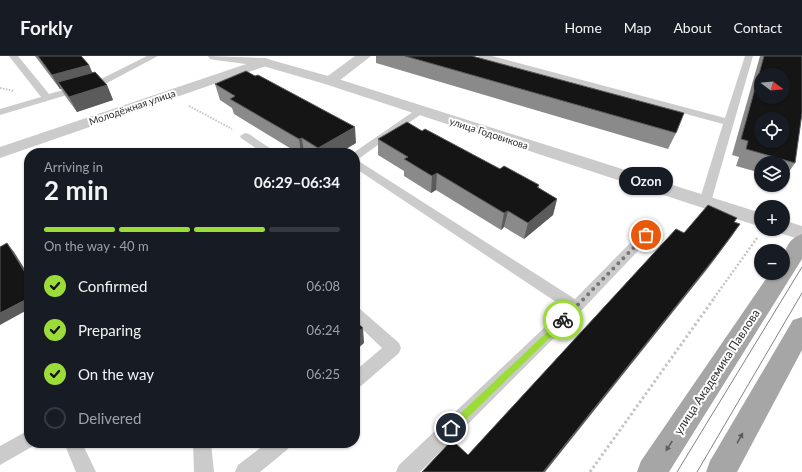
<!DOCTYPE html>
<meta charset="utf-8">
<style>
:root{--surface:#171b24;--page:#242831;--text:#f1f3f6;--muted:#9ea1a6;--line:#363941;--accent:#9cdc39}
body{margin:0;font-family:Lato,sans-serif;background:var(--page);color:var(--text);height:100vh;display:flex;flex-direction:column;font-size:15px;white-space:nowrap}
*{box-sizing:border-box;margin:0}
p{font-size:13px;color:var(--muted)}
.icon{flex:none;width:22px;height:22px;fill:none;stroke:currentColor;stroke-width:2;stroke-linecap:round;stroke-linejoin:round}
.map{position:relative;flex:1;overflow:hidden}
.drawer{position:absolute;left:24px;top:92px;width:336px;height:300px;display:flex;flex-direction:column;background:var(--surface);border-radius:16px;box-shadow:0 1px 3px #0004}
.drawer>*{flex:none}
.needle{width:26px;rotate:106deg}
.controls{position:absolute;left:754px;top:12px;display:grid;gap:8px}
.controls a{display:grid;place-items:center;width:36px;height:36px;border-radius:50%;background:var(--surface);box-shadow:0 1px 3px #0004;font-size:20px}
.pin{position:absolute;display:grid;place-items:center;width:34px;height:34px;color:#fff;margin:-17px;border:2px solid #fff;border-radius:50%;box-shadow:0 1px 4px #0007}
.courier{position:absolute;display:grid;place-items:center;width:40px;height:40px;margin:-20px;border:3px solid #9cdc39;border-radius:50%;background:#fff;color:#222;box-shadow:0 1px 5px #0007}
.bubble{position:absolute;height:28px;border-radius:14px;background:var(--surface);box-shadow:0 1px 3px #0004;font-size:13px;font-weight:700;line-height:28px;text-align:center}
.overview em{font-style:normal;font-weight:700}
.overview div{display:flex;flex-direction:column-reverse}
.overview{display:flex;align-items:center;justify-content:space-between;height:68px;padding:0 20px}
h1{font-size:26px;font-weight:700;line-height:30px}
.bar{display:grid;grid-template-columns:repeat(4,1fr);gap:6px 4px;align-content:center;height:48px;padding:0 20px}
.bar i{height:5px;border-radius:3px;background:var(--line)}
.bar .on{background:var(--accent)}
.bar p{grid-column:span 4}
ol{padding:0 20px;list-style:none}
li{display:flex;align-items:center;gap:12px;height:44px}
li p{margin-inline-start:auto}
li .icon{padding:4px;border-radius:50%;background:var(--accent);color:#111;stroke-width:4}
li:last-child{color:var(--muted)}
li i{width:22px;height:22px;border:2px solid var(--line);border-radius:50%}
header{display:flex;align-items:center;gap:24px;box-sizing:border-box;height:56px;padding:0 20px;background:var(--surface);border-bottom:1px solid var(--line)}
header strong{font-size:19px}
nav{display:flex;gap:22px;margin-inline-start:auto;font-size:14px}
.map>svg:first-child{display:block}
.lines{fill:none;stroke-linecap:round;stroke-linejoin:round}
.path-far2{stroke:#c5c5c5;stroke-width:2;stroke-dasharray:1.5 1.5;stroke-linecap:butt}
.path-far1{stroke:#c5c5c5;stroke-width:2.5;stroke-dasharray:2 2;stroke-linecap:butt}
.path{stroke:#c5c5c5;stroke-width:3;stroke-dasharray:2.5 2.5;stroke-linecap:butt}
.service{fill:#cbcbcb;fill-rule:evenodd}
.minor{fill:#cbcbcb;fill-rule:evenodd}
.tertiary{fill:#cbcbcb;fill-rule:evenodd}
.primary{fill:#a6a6a6;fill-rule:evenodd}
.tram{stroke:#838383;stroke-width:1}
.wall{fill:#8a8a8a}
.shaded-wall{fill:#5b5b5b}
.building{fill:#151515;stroke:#5b5b5b;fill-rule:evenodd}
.oneway{fill:#5e5e5e}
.route{fill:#9cdc39}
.done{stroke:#777;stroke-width:4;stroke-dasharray:0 7.2}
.labels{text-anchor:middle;stroke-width:4;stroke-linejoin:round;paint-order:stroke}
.far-street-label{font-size:10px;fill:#2e2e2e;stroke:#fff}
.street-label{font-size:12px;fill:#2e2e2e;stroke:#fff}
</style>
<header>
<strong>Forkly</strong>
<nav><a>Home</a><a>Map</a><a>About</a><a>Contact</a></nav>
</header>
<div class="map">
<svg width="802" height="416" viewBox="0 0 802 416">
<rect width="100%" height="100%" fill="#fff"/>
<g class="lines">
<g class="path-far2">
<polyline points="0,32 14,35"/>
<polyline points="189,50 232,73"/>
</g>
<polyline class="path-far1" points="714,242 757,182"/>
<polyline class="path" points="590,416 715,241"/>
<g class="service">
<polygon points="9,0 18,0 49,38 101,23 147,0 158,0 107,27 0,59 0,53 41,41"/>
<polygon points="478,0 492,0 725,62 745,0 753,0 711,146 709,149 701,149 699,146 723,68 479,2"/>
<polygon points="420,51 424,52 425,54 424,56 357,104 575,243 641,176 651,176 653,179 581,255 420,416 396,416 399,409 565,252 355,112 355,97 353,97"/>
<polygon points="245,77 249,78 277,97 263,97 241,82 240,80"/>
<polygon points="355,251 360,253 399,287 401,292 399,297 361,330 355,333 355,315 382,292 355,266"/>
<polygon points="29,374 29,387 36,387 35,389 0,409 0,390"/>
<polygon points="64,387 82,387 96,416 76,416"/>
<polygon points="193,387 211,387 214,416 194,416"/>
<polygon points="267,387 291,387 288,393 260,416 235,416 238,409"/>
</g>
<g class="minor">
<polygon points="355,0 371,0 335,28 325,28 322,25 325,22"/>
<polygon points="264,2 269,3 271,6 269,9 0,102 0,91"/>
</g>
<g class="tertiary">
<polygon points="208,0 264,2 335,22 761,157 761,171 325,28 263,10 215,4 210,3"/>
<polygon points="783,164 802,170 802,184 776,176 774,173 783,173"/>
</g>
<g class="primary">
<path d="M 802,178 L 802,203 L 669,416 L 637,416 L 641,405 L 770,217 L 783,217 C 783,201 784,184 802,178 Z"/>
<polygon points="802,261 802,294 737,416 706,416 710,405 793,264"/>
</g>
<g class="tram">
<polyline points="677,416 802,211"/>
<polyline points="697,416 802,237"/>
</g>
</g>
<g class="wall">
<polygon points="35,0 81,0 89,9 92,16 107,29 113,44 77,56 66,41 61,33 60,33"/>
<polygon points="376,0 472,0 676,77 668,93 376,7"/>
<polygon points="760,0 802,0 795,107 784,123 783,123 783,107 761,107 761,117 736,110 739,101 732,99"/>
<polygon points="215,28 356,87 339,97 298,97 234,58 232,52 220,44"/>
<polygon points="422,75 500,113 539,129 539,132 557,143 553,159 524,183 504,171 501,174 436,134 431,137 404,120 404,115 378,99 378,83"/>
</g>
<g class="shaded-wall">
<polygon points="89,9 95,23 58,26 61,33 60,33 52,19"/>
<polygon points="107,29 113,44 77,56 69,41"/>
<polygon points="355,71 356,87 339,97 319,97 318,92"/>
<polygon points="302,82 304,97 301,97 299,83"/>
<polygon points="437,117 436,134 431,137 432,120"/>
<polygon points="557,143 553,159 524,183 528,167"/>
<polygon points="508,155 504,171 501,174 504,157"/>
<polygon points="740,168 732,180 708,212 545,416 543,416"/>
<polygon points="7,187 14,196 29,220 29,223"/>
<polygon points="29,242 29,253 0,269 0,257"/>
<polygon points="363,272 364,287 355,295 355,278"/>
</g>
<g class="building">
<polygon points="38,0 81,0 89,9 52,19"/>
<polygon points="405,0 472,0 684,57 676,77"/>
<path d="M 764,0 L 802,0 L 802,57 L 795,107 L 746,93 L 748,85 L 741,83 ZM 761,19 L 783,19 L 783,41 L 761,41 ZM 761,63 L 783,63 L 783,85 L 761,85 Z"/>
<polygon points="246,15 255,20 258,19 355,71 318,92 302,82 299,83 230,43 235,40 215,28"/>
<polygon points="95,16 107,29 69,41 58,26"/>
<polygon points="407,66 422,75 425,73 500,113 504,110 539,129 537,131 557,143 528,167 508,155 504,157 437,117 432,120 404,103 408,101 378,83"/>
<polygon points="708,149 737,162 734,166 740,168 716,200 543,416 422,416 452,384 468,399 676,173 684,177"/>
<polygon points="7,187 29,223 29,242 0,257 0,191"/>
<polygon points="355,265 363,272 355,278"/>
</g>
<defs><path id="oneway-solid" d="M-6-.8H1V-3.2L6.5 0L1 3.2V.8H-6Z"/></defs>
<g class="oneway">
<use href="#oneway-solid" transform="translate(740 382) rotate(-61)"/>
<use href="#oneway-solid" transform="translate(669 390) rotate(123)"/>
</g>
<polygon class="route" points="563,261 566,262 566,266 454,375 448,375 448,369"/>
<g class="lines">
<polyline class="done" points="563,264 646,179"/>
</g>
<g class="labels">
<g class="far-street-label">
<text transform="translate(132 51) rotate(-19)" y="4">Молодёжная улица</text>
<text transform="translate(489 77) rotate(18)" y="4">улица Годовикова</text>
</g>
<g class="street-label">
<text transform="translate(717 316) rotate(-57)" y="4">улица Академика Павлова</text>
</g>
</g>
</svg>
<div class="controls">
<a><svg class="needle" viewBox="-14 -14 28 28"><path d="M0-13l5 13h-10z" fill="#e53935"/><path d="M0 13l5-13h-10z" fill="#9ea1a6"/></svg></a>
<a><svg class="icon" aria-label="locate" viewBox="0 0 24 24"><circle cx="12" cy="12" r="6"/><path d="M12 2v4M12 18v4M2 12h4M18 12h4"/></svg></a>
<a><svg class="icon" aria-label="layers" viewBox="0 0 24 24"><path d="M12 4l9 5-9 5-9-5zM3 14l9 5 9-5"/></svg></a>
<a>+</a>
<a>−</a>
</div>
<div class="pin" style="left:646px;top:179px;background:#ea580c"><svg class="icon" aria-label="bag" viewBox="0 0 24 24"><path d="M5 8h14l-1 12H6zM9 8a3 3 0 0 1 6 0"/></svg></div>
<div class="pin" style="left:451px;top:372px;background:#1f2937"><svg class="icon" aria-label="home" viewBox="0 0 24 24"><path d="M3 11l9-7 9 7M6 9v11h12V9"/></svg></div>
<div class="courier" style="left:563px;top:264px"><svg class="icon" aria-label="bike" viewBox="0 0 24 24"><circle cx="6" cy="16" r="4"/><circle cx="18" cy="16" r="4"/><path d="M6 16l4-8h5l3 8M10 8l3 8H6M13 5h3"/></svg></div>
<div class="bubble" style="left:619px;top:111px;width:54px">Ozon</div>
<section class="drawer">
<div class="overview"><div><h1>2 min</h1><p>Arriving in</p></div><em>06:29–06:34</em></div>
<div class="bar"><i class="on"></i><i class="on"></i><i class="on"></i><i></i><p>On the way · 40 m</p></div>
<ol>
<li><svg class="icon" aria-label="check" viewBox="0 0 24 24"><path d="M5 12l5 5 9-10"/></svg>Confirmed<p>06:08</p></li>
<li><svg class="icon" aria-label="check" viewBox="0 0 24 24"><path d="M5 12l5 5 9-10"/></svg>Preparing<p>06:24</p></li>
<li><svg class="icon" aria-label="check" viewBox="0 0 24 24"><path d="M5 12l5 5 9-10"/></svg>On the way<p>06:25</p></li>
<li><i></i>Delivered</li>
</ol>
</section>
</div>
